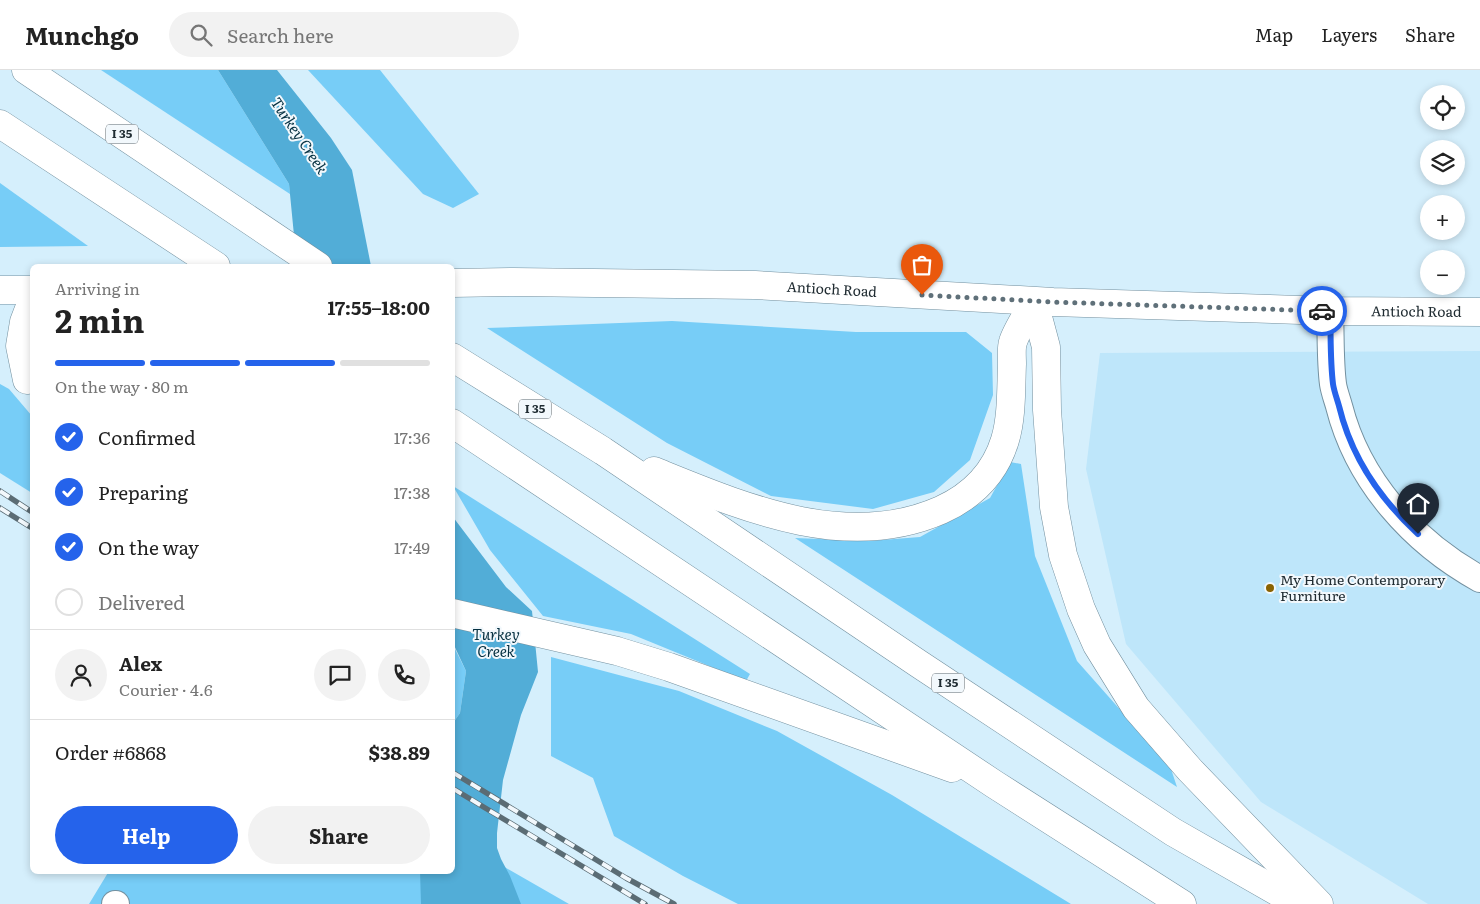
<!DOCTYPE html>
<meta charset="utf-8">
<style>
:root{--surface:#fff;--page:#f2f2f2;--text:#222;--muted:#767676;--line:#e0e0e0;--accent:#2563eb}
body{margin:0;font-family:Literata,serif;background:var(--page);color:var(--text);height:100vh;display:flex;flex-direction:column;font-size:19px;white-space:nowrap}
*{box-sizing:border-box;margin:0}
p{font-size:16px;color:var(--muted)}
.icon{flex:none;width:28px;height:28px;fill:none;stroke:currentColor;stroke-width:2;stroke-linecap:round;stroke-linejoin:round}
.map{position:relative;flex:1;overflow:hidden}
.drawer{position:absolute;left:30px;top:194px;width:425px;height:610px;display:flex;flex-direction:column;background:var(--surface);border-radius:8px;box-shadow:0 2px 8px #0003}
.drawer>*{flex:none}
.tools{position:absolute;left:1420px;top:15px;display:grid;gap:10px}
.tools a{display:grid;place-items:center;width:45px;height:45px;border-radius:50%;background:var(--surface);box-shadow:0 2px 8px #0003;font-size:25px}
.pin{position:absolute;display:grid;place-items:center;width:42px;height:42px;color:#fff;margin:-51px -21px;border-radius:50% 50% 50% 0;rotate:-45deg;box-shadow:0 0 5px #0007}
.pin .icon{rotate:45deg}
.courier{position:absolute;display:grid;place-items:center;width:50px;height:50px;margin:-25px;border:4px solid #2563eb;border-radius:50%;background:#fff;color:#222;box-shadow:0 1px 6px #0007}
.head em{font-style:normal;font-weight:700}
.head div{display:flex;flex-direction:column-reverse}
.head{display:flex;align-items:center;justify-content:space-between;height:85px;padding:0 25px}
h1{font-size:32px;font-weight:700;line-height:38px}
.bar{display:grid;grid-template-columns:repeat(4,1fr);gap:8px 5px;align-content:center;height:60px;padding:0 25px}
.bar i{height:6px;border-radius:4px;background:var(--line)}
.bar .current{background:var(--accent)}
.bar p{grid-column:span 4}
.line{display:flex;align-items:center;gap:12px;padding:0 25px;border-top:1px solid var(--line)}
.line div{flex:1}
.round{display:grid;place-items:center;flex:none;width:52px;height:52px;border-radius:26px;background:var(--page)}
ol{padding:0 25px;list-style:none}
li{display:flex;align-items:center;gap:15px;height:55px}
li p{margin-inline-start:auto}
li .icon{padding:5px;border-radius:50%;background:var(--accent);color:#fff;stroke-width:4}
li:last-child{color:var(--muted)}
li i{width:28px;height:28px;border:2px solid var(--line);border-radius:50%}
.action{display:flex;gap:10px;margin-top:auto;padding:10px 25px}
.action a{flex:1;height:58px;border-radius:30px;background:var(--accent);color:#fff;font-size:20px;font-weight:700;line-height:58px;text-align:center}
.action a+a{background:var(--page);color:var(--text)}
header{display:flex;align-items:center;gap:30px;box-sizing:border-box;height:70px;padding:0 25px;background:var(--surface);border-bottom:1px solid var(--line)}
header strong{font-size:24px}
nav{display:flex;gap:28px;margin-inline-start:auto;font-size:18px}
.search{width:350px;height:45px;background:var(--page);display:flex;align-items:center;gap:12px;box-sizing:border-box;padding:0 18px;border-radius:28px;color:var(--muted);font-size:19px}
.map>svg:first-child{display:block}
.built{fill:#bee6fa}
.green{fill:#77cdf7}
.water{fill:#52add7}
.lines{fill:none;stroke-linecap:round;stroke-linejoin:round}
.minor-casing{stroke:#73909f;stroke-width:28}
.major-casing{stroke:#73909f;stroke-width:29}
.highway-casing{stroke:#73909f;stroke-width:29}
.minor{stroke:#fff;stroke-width:26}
.major{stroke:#fff;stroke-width:28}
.highway{stroke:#fff;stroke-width:28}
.rail-casing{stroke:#5b6c74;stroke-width:5.5}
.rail{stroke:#f2f8fc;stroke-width:4;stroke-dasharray:11;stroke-linecap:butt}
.done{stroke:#5f7079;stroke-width:5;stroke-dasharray:0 9}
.route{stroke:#2563eb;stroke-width:6}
.poi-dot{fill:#8a6302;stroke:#f2f8fc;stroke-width:2}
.labels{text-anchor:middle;stroke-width:4;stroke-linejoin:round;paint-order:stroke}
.shield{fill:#f2f8fc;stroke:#5f696f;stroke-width:1}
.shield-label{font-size:12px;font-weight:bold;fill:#202c32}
.street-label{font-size:14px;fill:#202c32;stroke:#f2f8fc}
.poi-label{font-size:14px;fill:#202c32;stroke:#f2f8fc;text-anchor:start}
.water-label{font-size:15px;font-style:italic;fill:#053041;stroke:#f2f8fc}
</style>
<header>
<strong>Munchgo</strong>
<div class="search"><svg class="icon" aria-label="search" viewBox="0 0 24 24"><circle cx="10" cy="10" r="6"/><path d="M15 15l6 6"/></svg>Search here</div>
<nav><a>Map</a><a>Layers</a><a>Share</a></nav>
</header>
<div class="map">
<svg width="1480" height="834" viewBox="0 0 1480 834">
<rect width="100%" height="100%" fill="#d5effc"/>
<polygon class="built" points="1480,281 1480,834 1428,834 1261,732 1126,574 1086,399 1100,283"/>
<g class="green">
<polygon points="101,0 218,0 289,114 290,124"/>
<polygon points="308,0 380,0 479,124 453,138 423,124"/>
<polygon points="0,113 88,176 0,177"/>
<polygon points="672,251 856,262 966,262 992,283 993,325 970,390 934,422 873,439 771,426 667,373 487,258"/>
<polygon points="0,314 9,319 32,346 32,423 0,403"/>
<polygon points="1010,392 1021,394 1035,486 1077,591 1170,696 1177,717 795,468 869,471 920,467 990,428"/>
<polygon points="453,416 750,604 746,611 631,564 543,546 490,480"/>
<polygon points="452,573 466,601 460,643 453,653"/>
<polygon points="551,587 679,621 777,661 892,725 1071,834 738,834 683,806 614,766 593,708 551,686"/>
<polygon points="501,795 569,834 89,834 109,801 452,801"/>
</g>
<g class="water">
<polygon points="218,0 277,0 331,68 352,100 371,196 297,196 289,114"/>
<polygon points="453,447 506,517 532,541 538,602 521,645 503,710 497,763 497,778 501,789 510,806 521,834 421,834 420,801 452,801 453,653 460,643 466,601 453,573"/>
</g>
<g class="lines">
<defs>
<g id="minor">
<path d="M 1330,241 C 1331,265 1330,291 1333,314 C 1334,321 1337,329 1339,336 C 1358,411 1413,472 1480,509"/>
<polyline points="115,834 116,834"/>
</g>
<g id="major">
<path id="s1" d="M 452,213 L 514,212 L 755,215 L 1053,232 L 1330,241 L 1480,242"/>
<polyline points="0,220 32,220"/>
</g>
<g id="highway">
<polyline points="26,0 318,196"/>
<polyline points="0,54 216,196"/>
<polyline points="1034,232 1046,277 1047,340 1054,437 1063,485 1081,539 1097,575 1136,638 1190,700 1319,834"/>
<polyline points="452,287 603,381 919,594 1173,762 1299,834"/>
<polyline points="27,310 20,276 24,252 32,231"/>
<polyline points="452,353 994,714 1182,834"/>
<path d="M 654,401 C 743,437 846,482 941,440 C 972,426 995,403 1005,370 C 1012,347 1011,318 1012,294 C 1012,287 1011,278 1013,272 C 1016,261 1029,242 1034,232"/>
<polyline points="452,543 617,581 669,597 952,698"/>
</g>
</defs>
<use href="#minor" class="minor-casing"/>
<use href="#major" class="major-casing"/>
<use href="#highway" class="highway-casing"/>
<use href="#minor" class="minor"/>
<use href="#major" class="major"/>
<use href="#highway" class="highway"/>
<defs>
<g id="rail">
<polyline points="0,421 32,442"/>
<polyline points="0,438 32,458"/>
<polyline points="452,702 626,808 674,834"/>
<polyline points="452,718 645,834"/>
</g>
</defs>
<use href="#rail" class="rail-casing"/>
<use href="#rail" class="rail"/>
</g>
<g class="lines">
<polyline class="done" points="922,225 1053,232 1322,241"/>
<path class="route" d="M 1322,241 L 1330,241 C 1331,265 1330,290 1333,314 C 1334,321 1337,329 1339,336 C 1351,386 1380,429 1418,464"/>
</g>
<circle class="poi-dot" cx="1270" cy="518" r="5"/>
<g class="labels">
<g class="shield">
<rect x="106" y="54.5" width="32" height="19" rx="4"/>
<rect x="519" y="329.5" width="32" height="19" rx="4"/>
<rect x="932" y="603.5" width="32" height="19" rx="4"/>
</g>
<g class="shield-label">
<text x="122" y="68">I 35</text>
<text x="535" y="343">I 35</text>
<text x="948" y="617">I 35</text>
</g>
<g class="street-label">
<text dy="5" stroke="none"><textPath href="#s1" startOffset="380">Antioch Road</textPath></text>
<text dy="5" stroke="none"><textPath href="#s1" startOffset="965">Antioch Road</textPath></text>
</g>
<g class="poi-label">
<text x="1280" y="515">My Home Contemporary<tspan x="1280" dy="16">Furniture</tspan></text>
</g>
<g class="water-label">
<text transform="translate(299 66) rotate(56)" y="5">Turkey Creek</text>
<text x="496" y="570">Turkey<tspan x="496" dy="17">Creek</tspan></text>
</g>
</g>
</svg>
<div class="tools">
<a><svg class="icon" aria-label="locate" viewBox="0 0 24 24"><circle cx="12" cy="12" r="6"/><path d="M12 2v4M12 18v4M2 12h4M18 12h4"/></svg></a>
<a><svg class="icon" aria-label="layers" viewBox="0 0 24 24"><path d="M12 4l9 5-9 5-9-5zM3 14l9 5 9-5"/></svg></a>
<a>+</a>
<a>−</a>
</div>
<div class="pin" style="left:922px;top:225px;background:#ea580c"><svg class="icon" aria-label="bag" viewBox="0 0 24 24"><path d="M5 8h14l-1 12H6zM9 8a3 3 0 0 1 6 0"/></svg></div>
<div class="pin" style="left:1418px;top:464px;background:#1f2937"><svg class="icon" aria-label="home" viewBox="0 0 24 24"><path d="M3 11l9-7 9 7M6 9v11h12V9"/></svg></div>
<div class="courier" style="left:1322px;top:241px"><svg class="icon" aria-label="car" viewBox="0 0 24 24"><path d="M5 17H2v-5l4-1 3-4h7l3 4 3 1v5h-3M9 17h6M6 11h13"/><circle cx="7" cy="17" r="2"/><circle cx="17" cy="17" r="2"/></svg></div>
<section class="drawer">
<div class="head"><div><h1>2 min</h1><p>Arriving in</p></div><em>17:55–18:00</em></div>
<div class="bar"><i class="current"></i><i class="current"></i><i class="current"></i><i></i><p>On the way · 80 m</p></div>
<ol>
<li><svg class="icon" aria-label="check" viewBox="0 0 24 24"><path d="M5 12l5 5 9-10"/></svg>Confirmed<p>17:36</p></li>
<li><svg class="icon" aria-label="check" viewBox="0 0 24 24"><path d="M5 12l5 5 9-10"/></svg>Preparing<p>17:38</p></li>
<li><svg class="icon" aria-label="check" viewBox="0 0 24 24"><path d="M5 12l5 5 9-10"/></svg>On the way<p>17:49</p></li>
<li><i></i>Delivered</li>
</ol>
<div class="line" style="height:90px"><a class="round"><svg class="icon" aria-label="person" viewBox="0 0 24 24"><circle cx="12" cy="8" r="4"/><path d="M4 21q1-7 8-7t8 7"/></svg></a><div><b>Alex</b><p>Courier · 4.6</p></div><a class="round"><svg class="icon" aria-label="chat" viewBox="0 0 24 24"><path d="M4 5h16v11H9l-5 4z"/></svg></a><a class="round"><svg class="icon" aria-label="phone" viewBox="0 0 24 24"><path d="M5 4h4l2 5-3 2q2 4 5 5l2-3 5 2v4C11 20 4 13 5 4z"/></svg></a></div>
<div class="line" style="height:65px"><div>Order #6868</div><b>$38.89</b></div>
<div class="action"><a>Help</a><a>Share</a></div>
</section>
</div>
